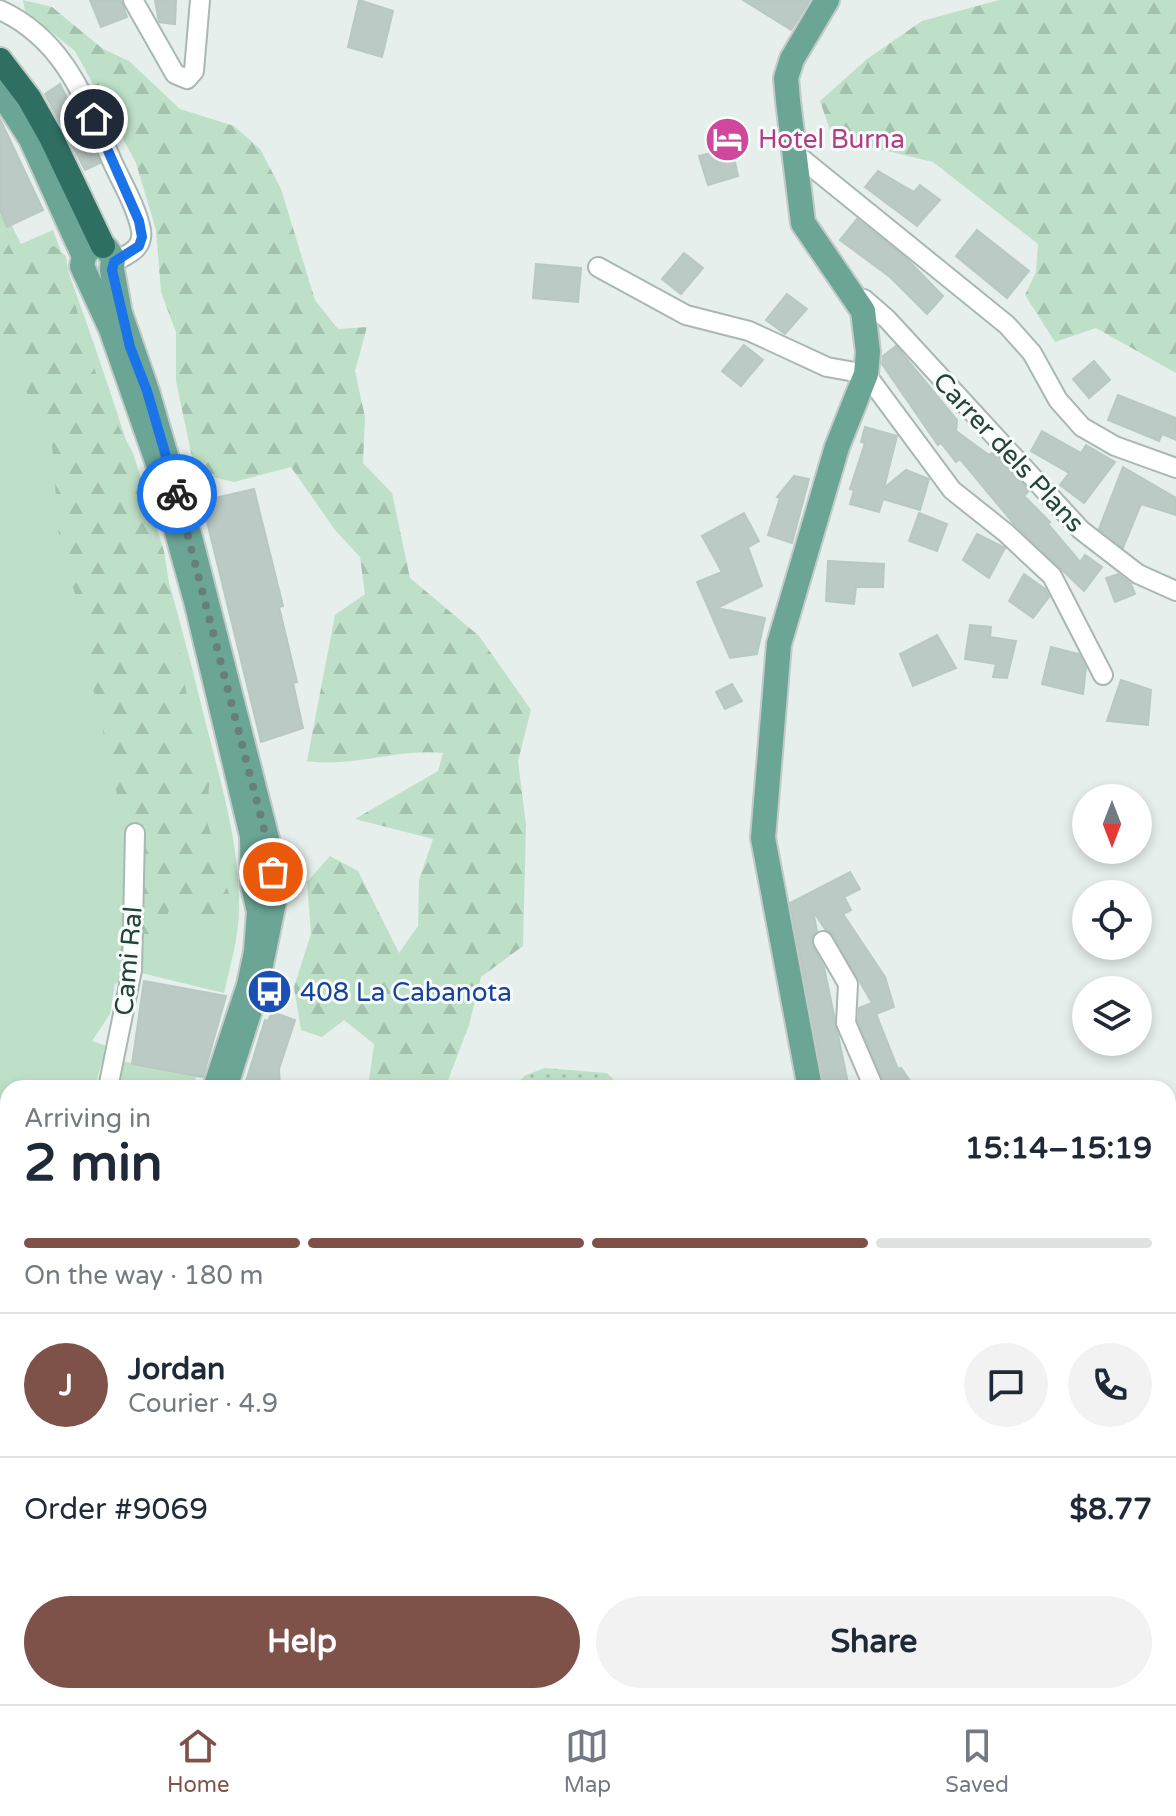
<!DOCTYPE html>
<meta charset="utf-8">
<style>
:root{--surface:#fff;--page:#f2f2f3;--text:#1f2937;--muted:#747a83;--line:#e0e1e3;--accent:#7f5249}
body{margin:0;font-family:"Varela Round",sans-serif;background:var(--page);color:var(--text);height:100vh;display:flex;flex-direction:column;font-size:30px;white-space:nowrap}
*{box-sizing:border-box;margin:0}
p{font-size:26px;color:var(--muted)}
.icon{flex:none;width:44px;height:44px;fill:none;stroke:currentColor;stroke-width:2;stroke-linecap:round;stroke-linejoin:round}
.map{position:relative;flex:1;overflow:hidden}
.drawer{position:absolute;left:0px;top:1080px;width:1176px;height:624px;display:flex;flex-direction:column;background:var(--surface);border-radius:24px 24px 0 0;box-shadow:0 4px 12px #0003}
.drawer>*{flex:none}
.needle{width:52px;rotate:180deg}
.tools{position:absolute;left:1072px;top:784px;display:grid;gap:16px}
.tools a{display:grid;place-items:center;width:80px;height:80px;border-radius:50%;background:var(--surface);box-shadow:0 4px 12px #0003;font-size:40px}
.pin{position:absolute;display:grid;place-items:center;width:68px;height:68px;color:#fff;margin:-34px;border:4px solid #fff;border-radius:50%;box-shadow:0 2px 8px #0007}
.courier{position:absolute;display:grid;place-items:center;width:80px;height:80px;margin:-40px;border:6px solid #1a73e8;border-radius:50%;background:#fff;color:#222;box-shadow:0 2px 10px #0007}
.head em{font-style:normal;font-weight:700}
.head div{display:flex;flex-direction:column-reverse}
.head{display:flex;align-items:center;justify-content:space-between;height:136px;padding:0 24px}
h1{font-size:52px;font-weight:700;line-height:60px}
.bar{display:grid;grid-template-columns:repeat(4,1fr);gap:12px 8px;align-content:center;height:96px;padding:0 24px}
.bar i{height:10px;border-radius:6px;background:var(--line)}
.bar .active{background:var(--accent)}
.bar p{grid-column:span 4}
.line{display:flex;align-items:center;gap:20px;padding:0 24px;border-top:2px solid var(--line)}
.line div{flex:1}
.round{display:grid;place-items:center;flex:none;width:84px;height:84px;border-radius:42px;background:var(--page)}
.action{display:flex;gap:16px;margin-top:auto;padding:16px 24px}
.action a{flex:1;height:92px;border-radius:48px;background:var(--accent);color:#fff;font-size:32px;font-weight:700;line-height:92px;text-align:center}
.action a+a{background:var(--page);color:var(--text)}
.tabs{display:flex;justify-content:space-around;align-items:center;height:112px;border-top:2px solid var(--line);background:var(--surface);font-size:22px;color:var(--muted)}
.tabs a{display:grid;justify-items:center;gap:4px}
.tabs .active{color:var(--accent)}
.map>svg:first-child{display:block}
.grass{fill:#bfe0c8}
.forest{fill:url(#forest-firs)}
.garden{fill:url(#garden-dots)}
.building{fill:#bbcac4;stroke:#b8c9c2;stroke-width:2}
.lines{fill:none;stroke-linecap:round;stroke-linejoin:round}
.minor-casing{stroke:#a8b8b2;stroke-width:22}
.major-casing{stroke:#c2cac8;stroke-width:28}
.highway-casing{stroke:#c2cac8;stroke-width:28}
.minor{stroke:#fff;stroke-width:18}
.major{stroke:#6aa596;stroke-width:24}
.highway{stroke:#2f6f62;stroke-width:24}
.done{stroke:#687f78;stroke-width:8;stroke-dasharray:0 14.4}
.route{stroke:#1a73e8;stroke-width:10}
.labels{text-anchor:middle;stroke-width:6;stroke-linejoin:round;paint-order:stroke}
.hotel-label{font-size:26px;fill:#b23c85;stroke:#f7fbf9;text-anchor:start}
.street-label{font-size:26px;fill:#24423a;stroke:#f7fbf9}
.transit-label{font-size:26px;fill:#164399;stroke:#f7fbf9;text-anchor:start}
</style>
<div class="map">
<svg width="1176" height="1704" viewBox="0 0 1176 1704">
<defs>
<pattern id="forest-firs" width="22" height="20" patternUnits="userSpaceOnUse" patternTransform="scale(2)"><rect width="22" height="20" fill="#bfe0c8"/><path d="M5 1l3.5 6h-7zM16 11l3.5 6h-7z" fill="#a4c1ad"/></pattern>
<pattern id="garden-dots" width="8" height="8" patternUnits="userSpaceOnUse" patternTransform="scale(2)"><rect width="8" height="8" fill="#bfe0c8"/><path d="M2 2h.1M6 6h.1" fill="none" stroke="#a4c1ad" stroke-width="1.8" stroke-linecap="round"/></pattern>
</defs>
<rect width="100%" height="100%" fill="#e6efeb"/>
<g class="grass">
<path d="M 0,202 L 21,244 L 53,230 C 112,389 163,547 203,712 C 219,777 240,842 239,909 C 239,937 230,966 224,993 L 137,972 L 115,984 L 110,1014 L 92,1041 L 107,1046 L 94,1088 L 8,1088 L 8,1203 L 0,1194 Z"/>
<polygon points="122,1061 196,1076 194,1088 114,1088"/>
</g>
<g class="forest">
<path d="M 23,0 L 52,7 L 103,49 L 129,61 L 180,109 L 234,126 L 260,149 L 281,189 L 315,300 L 338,329 L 367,327 L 355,371 L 365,417 L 363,463 L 392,493 L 410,578 L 479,636 L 531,710 L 518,761 L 526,825 L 523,946 L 481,977 L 469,1025 L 445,1088 L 368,1088 L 374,1044 L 344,1020 L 322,1037 L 301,1030 L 294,987 L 311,934 L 307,882 L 330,856 L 358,871 L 399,953 L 418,926 L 419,880 L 433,839 L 355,819 L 438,771 L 443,753 C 397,748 353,768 307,761 L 335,615 L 365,594 L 360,557 L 335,530 L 291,467 L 234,482 L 208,476 L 192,457 L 176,381 L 176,332 L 161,292 L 156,230 L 136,163 L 75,51 L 25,11 Z"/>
<polygon points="999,0 1176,0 1176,373 1096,328 1055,342 1025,295 1036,272 1038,244 933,162 858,144 830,130 820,101 867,59 922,21"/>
<path d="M 0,228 L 18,262 L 54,246 L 66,256 L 71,291 L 104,400 L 133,453 L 164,551 L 192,729 L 210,777 L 206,818 L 229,894 L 225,919 L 215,936 L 171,897 C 163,945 159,960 114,984 L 121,948 L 125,830 L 87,661 L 77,601 L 59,537 L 52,446 L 0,336 Z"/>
<polygon points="0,1330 8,1334 8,1585 0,1580"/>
<polygon points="0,1617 8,1625 8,1696 49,1696 47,1704 0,1704"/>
<polygon points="142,1696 325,1696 333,1704 149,1704"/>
</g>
<polygon class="garden" points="545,1068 607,1073 621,1088 512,1088 526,1075"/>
<g class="building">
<polygon points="90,0 121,1 127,17 101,27"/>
<polygon points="155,0 176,0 175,24 159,22"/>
<polygon points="359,0 393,11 382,57 348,47"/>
<polygon points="743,0 810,0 791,30"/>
<polygon points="60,84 100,163 85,170 45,94"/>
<polygon points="0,119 43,210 7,227 0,210"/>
<polygon points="732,148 738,176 708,185 699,156"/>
<polygon points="878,171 914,192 920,185 940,200 917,226 865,187"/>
<polygon points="857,219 906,258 943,296 927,314 890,277 840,240"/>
<polygon points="977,230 1029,271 1007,298 956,256"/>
<polygon points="684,253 703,268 681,294 662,279"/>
<polygon points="536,264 581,268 578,302 533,298"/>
<polygon points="787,294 807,309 785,334 766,320"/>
<polygon points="744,345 763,360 741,386 722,371"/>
<polygon points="896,346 957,420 956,431 989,455 993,452 1029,491 1024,496 1050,522 1048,524 1080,562 1085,555 1102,567 1084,591 1014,524 960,459 956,462 941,443 938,445 882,364 883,356"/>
<polygon points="1094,361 1110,380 1089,398 1073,379"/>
<polygon points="1118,395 1176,418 1176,440 1162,434 1159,441 1108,420"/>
<polygon points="865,427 897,436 884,488 906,470 929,479 920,510 883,499 879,512 850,504 854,490 850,489 865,443 861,442"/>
<polygon points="1042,431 1081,453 1086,445 1115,462 1084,503 1060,485 1069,473 1031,451"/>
<polygon points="1123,467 1176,498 1176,515 1141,504 1123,548 1099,529"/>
<polygon points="794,476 809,479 792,543 768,535 780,498 777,497"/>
<polygon points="254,489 283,606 279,607 297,682 293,683 303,728 261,742 202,501"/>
<polygon points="744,513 759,541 748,547 762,586 717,608 765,618 757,654 730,658 697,582 722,572 702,536"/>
<polygon points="919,513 947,524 937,551 909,541"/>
<polygon points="977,534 1005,548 989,578 963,560"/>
<polygon points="828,561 884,564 883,587 856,587 854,604 826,601"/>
<polygon points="1024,574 1045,589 1049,597 1033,618 1009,601"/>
<polygon points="1118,574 1131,584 1135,594 1115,602 1106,578"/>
<polygon points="970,625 991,627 990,637 1016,641 1007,678 993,677 996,664 965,659"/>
<polygon points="937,635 956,668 913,686 900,654"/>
<polygon points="1051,647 1079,654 1086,668 1083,694 1042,684"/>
<polygon points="1121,680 1151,690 1148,725 1107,721"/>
<polygon points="732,684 742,701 725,709 716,692"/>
<polygon points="850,872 860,889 844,897 851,910 843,914 885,977 894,1007 876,1014 898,1069 901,1068 915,1088 886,1088 858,1021 859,1008 872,1003 833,935 825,929 813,911 817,931 811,942 824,967 849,1088 825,1088 790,903"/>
<polygon points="144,981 226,996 203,1077 132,1064"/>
<polygon points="272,1012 295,1020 279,1069 280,1088 244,1088 265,1020 268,1021"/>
</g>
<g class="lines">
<defs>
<g id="minor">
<polyline points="133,0 175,74 187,79 194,71 200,0"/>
<path d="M 0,10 C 65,40 85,100 112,161 C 122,183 136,206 141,230 C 144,249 128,254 114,262"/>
<polyline points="796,154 1007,325 1032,353 1058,400 1082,427 1115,446 1176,468"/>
<polyline points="598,267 686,315 749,331 827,367 866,374 952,490 1006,533 1052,576 1103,675"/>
<polyline points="854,299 864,299 887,319 1081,530 1138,574 1176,591"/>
<polyline points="823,941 848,984 846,1023 874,1088"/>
<polyline points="108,1088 132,970 135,833"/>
<polyline points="527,1696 532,1704"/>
<polyline points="602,1696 605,1704"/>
<polyline points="802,1696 806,1704"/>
<polyline points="886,1696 892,1704"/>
<polyline points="961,1696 966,1704"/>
<polyline points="734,1704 734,1696"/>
<polyline points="1029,1704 1054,1696"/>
</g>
<g id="major">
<polyline points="0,91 31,139 83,254"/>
<polyline points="215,1088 249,985 256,952 259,912 253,885 252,836 196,601 158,464 111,329 82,266 85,252 97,245 106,248 113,258 112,270 120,313 147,391 191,541 278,882 255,994 225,1088"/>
<polyline points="810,1088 763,838 779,644 837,447 866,374 868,352 863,311 803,223 788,101 786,78 792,59 827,0"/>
<polyline points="1168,1230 1176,1232"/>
<polyline points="648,1696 651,1704"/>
<polyline points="1074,1696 1084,1704"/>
</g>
<polyline id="highway" points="0,60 29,98 51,137 103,246"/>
</defs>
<use href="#minor" class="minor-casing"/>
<use href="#major" class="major-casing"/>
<use href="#highway" class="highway-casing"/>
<use href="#minor" class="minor"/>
<use href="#major" class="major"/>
<use href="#highway" class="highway"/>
</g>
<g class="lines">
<polyline class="done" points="177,494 276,875 273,872"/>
<polyline class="route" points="94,119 139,221 142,237 139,246 114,262 112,270 130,347 147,391 177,494"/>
</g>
<defs>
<symbol id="hotel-disc" viewBox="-11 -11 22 22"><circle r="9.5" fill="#d1479c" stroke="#f7fbf9"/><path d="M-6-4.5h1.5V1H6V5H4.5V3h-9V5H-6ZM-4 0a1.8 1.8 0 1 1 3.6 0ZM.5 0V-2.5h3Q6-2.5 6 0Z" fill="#fff"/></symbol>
<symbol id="bus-disc" viewBox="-11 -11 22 22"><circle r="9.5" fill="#1a4fb4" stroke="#f7fbf9"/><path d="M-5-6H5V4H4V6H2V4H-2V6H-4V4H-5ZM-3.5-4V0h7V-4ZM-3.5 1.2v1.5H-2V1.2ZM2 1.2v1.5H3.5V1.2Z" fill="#fff"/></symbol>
</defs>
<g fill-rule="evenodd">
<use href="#hotel-disc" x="702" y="114" width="51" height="51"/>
<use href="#bus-disc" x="244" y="966" width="51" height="51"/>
</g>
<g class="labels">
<g class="hotel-label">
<text x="758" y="148">Hotel Burna</text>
</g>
<g class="street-label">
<text transform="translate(1009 452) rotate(47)" y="9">Carrer dels Plans</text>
<text transform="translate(128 961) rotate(-85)" y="9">Cami Ral</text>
</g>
<g class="transit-label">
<text x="300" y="1001">408 La Cabanota</text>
</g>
</g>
</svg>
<div class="tools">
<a><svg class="needle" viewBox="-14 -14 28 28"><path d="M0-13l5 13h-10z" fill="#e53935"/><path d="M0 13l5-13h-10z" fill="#747a83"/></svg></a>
<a><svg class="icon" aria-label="locate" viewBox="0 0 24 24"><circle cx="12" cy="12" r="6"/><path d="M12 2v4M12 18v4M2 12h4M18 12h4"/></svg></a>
<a><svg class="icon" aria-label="layers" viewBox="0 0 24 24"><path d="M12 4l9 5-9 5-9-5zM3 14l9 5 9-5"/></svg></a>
</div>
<div class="pin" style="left:273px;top:872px;background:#ea580c"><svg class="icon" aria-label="bag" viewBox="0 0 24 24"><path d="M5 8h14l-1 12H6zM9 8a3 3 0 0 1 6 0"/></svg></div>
<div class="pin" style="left:94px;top:119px;background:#1f2937"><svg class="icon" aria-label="home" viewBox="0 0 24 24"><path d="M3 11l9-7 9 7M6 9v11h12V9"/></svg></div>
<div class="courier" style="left:177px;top:494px"><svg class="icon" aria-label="bike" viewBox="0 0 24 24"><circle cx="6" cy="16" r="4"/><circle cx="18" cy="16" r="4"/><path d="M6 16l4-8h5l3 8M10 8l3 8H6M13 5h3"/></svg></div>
<section class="drawer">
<div class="head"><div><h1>2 min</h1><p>Arriving in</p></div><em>15:14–15:19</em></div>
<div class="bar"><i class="active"></i><i class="active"></i><i class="active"></i><i></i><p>On the way · 180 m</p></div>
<div class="line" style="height:144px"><b class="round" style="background:var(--accent);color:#fff">J</b><div><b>Jordan</b><p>Courier · 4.9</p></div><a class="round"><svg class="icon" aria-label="chat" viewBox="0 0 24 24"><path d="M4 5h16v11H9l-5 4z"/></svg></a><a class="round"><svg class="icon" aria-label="phone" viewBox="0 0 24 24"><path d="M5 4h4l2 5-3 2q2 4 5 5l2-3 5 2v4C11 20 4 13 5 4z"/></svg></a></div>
<div class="line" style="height:104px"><div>Order #9069</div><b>$8.77</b></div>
<div class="action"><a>Help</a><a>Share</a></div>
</section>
</div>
<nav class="tabs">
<a class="active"><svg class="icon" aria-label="home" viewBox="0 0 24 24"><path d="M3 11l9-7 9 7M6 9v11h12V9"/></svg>Home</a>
<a><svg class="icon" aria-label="map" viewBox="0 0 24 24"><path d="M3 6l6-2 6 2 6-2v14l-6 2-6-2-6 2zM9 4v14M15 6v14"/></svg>Map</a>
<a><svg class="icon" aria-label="saved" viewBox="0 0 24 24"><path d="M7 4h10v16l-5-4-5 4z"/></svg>Saved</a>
</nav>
